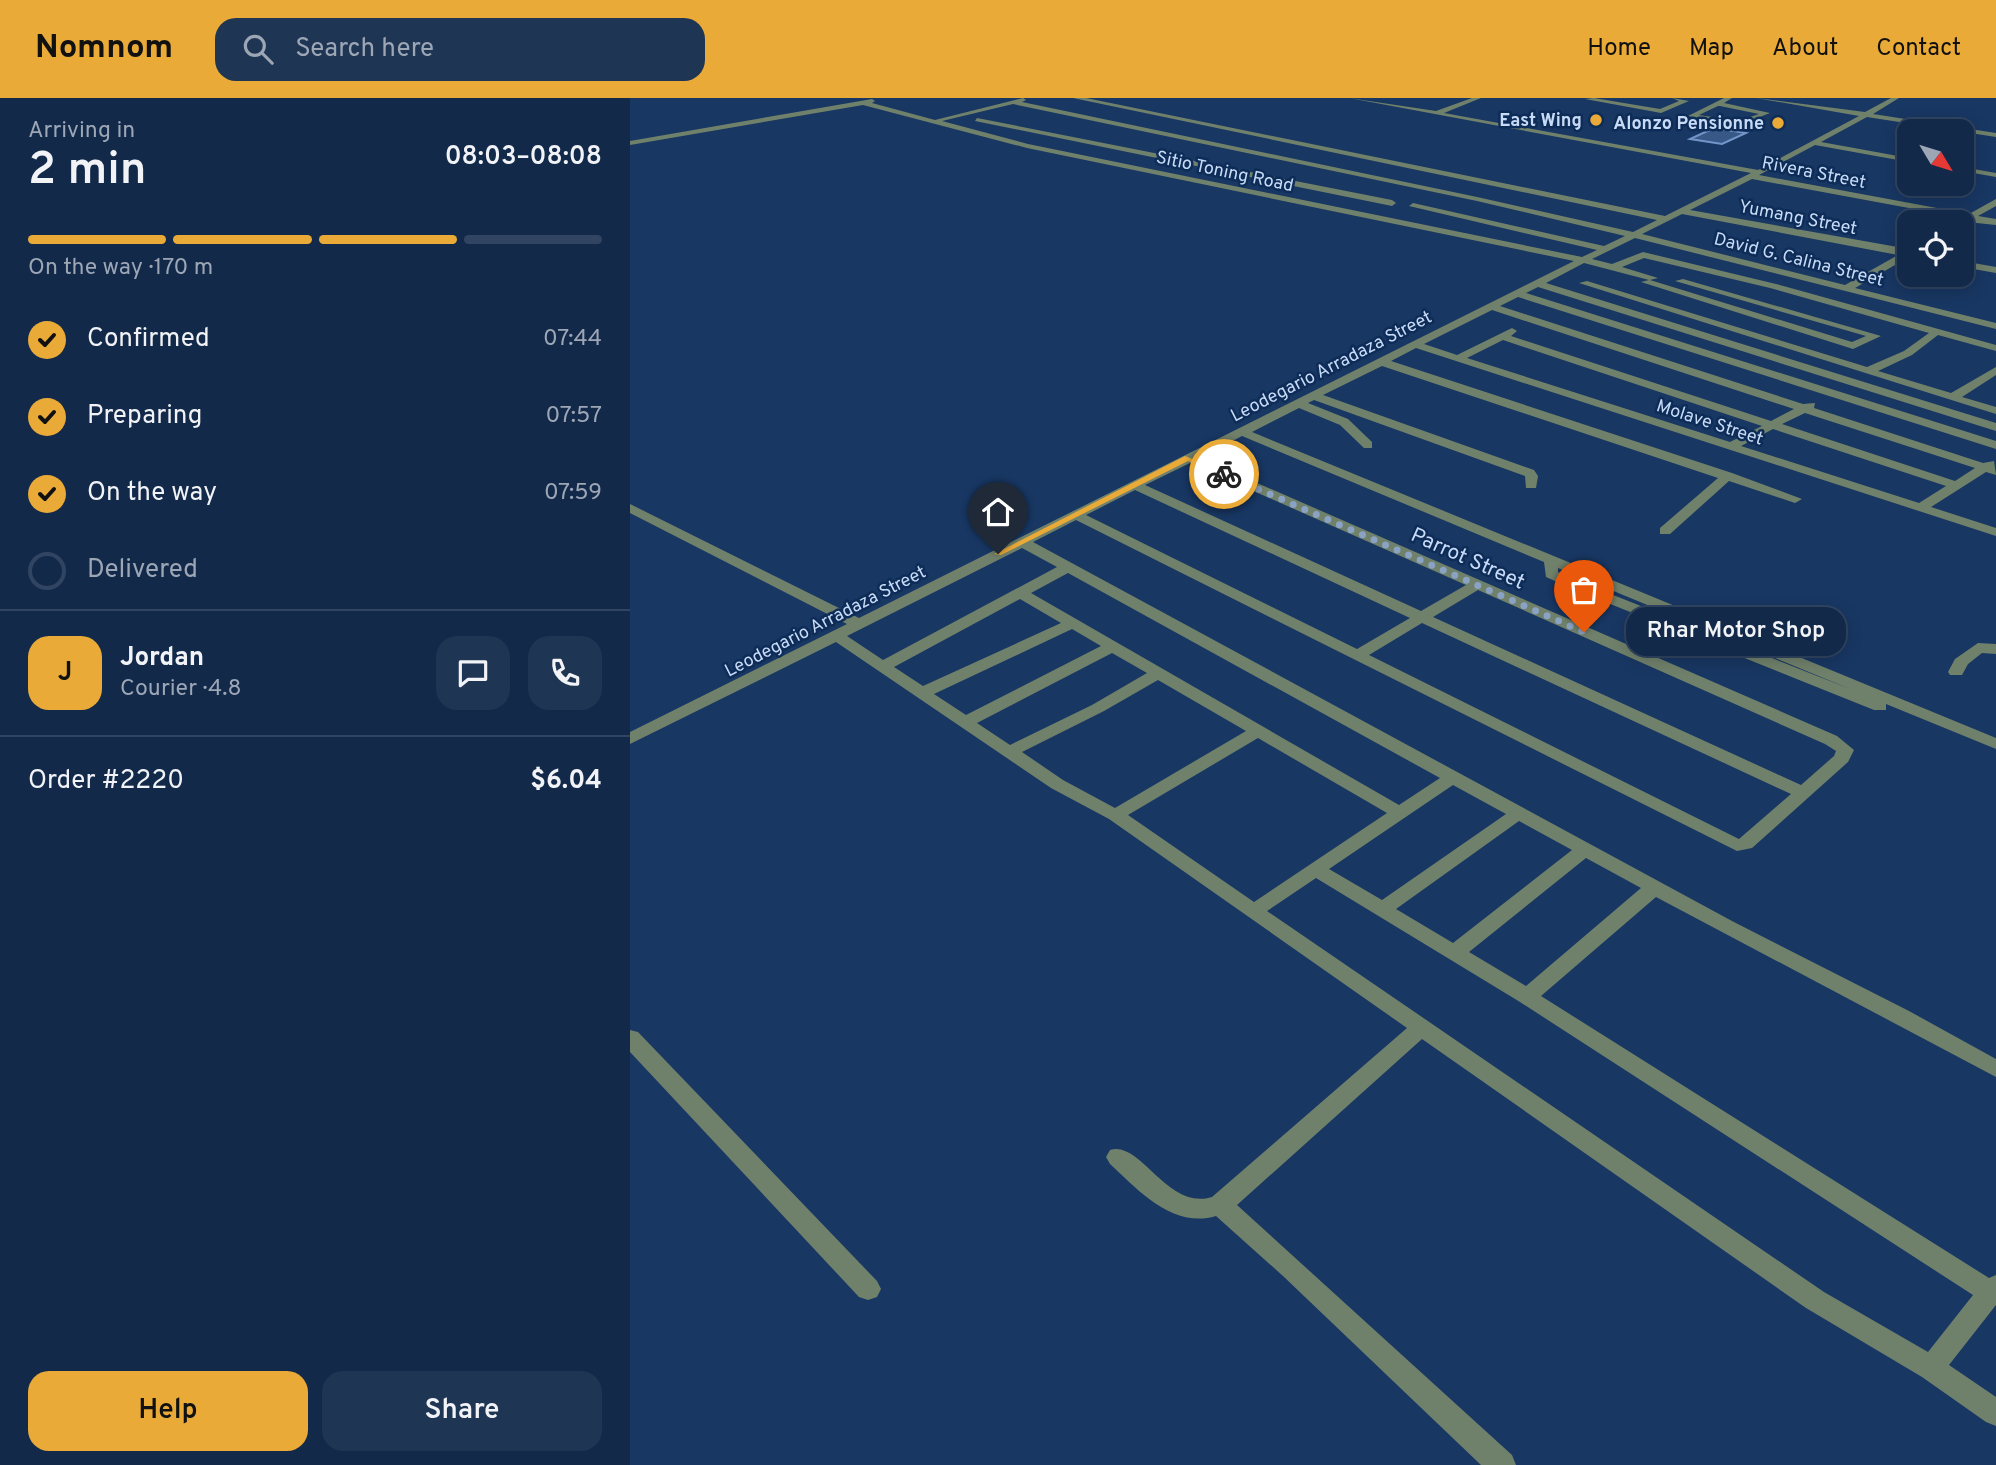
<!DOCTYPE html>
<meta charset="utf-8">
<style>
:root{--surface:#12294a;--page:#1f3554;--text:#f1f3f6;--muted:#9ca6b5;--line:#314562;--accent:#eaaa38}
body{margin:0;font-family:Overpass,sans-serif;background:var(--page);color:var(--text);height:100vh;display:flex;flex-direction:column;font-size:26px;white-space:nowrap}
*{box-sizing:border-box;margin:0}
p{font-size:23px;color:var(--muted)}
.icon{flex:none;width:38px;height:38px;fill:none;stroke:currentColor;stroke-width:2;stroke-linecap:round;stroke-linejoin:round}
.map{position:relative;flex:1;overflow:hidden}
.panel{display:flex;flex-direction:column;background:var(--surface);width:630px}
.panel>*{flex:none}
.needle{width:46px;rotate:128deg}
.fabs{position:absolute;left:1267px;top:21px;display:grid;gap:14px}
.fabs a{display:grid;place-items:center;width:77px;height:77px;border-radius:14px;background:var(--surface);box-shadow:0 4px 18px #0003,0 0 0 2px var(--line);font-size:35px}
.pin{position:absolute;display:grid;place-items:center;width:60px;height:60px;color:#fff;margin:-72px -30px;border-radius:50% 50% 50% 0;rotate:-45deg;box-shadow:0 0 7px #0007}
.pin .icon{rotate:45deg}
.courier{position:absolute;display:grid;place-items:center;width:70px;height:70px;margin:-35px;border:5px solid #eaaa38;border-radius:50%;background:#fff;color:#222;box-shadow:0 2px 9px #0007}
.bubble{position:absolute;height:49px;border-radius:21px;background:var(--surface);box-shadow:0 4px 18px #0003,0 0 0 2px var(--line);font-size:23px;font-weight:600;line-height:49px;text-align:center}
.headline em{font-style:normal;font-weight:600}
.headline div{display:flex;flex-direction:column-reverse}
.headline{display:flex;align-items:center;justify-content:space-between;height:119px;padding:0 28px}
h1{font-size:46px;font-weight:600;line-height:52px}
.bar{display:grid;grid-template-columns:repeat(4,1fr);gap:10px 7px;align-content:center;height:84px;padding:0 28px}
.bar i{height:9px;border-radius:5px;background:var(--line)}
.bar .selected{background:var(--accent)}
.bar p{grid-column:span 4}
.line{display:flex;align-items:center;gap:18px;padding:0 28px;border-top:2px solid var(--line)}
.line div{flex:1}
.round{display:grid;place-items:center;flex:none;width:74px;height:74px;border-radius:21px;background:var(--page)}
ol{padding:0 28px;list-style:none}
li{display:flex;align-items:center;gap:21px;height:77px}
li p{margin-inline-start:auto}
li .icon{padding:7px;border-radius:50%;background:var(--accent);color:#111;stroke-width:4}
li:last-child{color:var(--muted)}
li i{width:38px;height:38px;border:4px solid var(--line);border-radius:50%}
.primary-button{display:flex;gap:14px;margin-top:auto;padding:14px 28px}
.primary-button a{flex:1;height:80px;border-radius:21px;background:var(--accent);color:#111;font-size:28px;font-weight:600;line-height:80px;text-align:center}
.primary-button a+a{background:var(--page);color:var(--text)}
header{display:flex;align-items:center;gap:42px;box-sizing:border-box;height:98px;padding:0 35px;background:var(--accent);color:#111}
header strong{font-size:33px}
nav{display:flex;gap:38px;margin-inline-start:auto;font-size:24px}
.search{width:490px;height:63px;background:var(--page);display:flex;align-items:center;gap:18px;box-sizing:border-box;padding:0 24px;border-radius:21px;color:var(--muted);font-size:26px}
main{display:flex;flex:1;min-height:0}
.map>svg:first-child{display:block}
.building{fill:#385887;stroke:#7396ca;stroke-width:2}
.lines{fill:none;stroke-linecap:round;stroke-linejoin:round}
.minor{fill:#70816b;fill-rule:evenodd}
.route{fill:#eaaa38}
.done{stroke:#8aa2c3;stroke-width:7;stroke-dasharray:0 12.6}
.poi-dot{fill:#eaaa38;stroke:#0e2c58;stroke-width:2.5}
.labels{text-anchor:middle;stroke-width:5;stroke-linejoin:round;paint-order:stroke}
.far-poi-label{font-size:18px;font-weight:bold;fill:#c8dbf6;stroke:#0e2c58;text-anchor:end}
.far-street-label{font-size:18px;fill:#c8dbf6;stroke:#0e2c58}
.street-label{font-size:21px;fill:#c8dbf6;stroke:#0e2c58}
</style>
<header>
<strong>Nomnom</strong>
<div class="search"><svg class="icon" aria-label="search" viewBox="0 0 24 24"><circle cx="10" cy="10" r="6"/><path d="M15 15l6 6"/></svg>Search here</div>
<nav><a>Home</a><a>Map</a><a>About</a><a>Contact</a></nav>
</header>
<main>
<section class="panel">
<div class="headline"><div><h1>2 min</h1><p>Arriving in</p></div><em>08:03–08:08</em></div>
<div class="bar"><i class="selected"></i><i class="selected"></i><i class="selected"></i><i></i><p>On the way · 170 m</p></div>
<ol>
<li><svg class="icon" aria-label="check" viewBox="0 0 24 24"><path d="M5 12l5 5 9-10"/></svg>Confirmed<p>07:44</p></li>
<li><svg class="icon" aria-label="check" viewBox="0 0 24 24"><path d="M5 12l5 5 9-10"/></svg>Preparing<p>07:57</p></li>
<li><svg class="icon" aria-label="check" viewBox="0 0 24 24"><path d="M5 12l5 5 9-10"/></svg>On the way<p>07:59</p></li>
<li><i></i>Delivered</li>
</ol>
<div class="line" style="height:126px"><b class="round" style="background:var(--accent);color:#111">J</b><div><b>Jordan</b><p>Courier · 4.8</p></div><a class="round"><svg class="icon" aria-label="chat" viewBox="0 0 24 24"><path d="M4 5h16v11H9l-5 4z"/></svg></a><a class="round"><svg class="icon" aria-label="phone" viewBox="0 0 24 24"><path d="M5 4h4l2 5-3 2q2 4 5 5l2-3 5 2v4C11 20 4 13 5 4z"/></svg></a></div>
<div class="line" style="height:91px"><div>Order #2220</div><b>$6.04</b></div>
<div class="primary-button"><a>Help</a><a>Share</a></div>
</section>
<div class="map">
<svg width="1366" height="1367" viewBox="0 0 1366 1367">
<rect width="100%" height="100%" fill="#183763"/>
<polygon class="building" points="1084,30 1116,35 1092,46 1060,41"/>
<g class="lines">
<g class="minor">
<path d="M 393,0 L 396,2 L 392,4 L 847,99 L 1003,134 L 1027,122 L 443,0 L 456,0 L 1035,118 L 1121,75 L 719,0 L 806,13 L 842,0 L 851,0 L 814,15 L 1128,72 L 1229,18 L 1126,0 L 1235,14 L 1261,0 L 1269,0 L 1243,16 L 1366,35 L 1366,39 L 1237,19 L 1191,44 L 1279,60 L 1279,64 L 1185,47 L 1129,77 L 1339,116 L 1366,101 L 1366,108 L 1348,118 L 1366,121 L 1366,127 L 1337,124 L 1333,120 L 1122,81 L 1060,112 L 1279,151 L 1279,159 L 1225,190 L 1366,225 L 1366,231 L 1005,140 L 962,161 L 982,166 L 1013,154 L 1146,186 L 1366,247 L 1366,253 L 1308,237 L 1282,257 L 1248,273 L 1321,295 L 1366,269 L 1366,277 L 1332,299 L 1366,309 L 1366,316 L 949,185 L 957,183 L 1237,269 L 1274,253 L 1299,235 L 1140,190 L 1014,160 L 992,169 L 1028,180 L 1020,182 L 1222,244 L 1236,238 L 1045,183 L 1053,181 L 1251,238 L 1223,251 L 1011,184 L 1019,182 L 954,165 L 916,185 L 1366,325 L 1366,333 L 908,189 L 896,195 L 1366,343 L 1366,351 L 888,199 L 870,208 L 1173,306 L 1185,305 L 1184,310 L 1353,365 L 1364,363 L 1366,377 L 1356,374 L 1301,409 L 1366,430 L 1366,438 L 786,250 L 761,263 L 1102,375 L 1172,401 L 1165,405 L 1099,383 L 1040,436 L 1030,436 L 1030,430 L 1088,380 L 752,268 L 693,297 L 904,372 L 908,378 L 906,390 L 896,390 L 895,378 L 684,302 L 678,305 L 718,321 L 742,344 L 742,350 L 734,350 L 710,327 L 669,310 L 622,334 L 1366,640 L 1366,651 L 1256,606 L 1256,612 L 1244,612 L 943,491 L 916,479 L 914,464 L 612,338 L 570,360 L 1207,638 L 1224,652 L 1218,664 L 1122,750 L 1107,753 L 446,422 L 403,444 L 1102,823 L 1279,913 L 1366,961 L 1366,979 L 1026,799 L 911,898 L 1359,1180 L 1366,1177 L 1366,1207 L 1319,1267 L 1366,1299 L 1366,1328 L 1356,1324 L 1292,1279 L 1176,1210 L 792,941 L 607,1107 L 882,1357 L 886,1367 L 851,1367 L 653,1178 L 586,1118 C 543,1131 508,1092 480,1066 L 476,1059 L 480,1052 C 511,1042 537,1113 582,1099 L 777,930 L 479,721 L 421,690 L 206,544 L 0,646 L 0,634 L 217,526 L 0,415 L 0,406 L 229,520 L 944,163 L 397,50 L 233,7 L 0,47 L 0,43 L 242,1 L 245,3 L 242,5 L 305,22 ZM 383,6 L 847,103 L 995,138 L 974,148 L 783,105 L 779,108 L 967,152 L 952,159 L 398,46 L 312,23 ZM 1052,116 L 1268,157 L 1215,187 L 1012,136 ZM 862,212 L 1164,311 L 1141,323 L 881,238 L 887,233 L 882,230 L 827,257 L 794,246 ZM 873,242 L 1132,328 L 1100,344 L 837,260 ZM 1175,315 L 1345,370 L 1325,383 L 1152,326 ZM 1143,331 L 1316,388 L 1289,405 L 1111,348 ZM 560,365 L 836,487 L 791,513 L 515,387 ZM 505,392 L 780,520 L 727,551 L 456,417 ZM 392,450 L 427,469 L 253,562 L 217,538 ZM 928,470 L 1220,591 L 953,485 L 928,474 ZM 438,475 L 810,680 L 769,707 L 401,495 ZM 848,492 L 1195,646 L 1206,653 L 1204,658 L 1171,687 L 803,519 ZM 390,501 L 431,525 L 293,588 L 264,569 ZM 792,525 L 1161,696 L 1109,741 L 739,557 ZM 442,531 L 471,548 L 336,617 L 304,596 ZM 482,555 L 517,575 L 462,607 L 380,647 L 347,625 ZM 528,582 L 616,633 L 485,710 L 433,682 L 392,654 L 474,613 ZM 628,640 L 757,715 L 624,804 L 498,717 ZM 823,687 L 876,716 L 752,802 L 699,771 ZM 889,723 L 942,752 L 823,845 L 766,811 ZM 956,760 L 1011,790 L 896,888 L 839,854 ZM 686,780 L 890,904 L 1343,1197 L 1298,1254 L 1194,1194 L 637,813 Z"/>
<polygon points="964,0 1030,11 1049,3 1042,0 1059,3 1031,15 955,1"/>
<path d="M 1094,0 L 1102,0 L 1094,5 L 1140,15 L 1109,27 L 1058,18 ZM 1088,8 L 1090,8 L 1129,16 L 1108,23 L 1069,17 Z"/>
<polygon points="347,20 762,102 766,105 762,108 345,23"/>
<polygon points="1332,69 1366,75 1366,79 1332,73"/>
<polygon points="1332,163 1366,169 1366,175 1332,169"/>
<polygon points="1348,545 1366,546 1366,556 1352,555 1338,566 1332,577 1320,577 1318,574 1325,561"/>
<polygon points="0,932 8,934 247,1183 251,1191 247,1199 238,1202 229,1199 0,954"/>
</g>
</g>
<polygon class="route" points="555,358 599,376 591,377 558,363 371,457 364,456"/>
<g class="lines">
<polyline class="done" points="594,376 954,534"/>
</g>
<g class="poi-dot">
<circle cx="966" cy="22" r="7"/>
<circle cx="1148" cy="25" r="7"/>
</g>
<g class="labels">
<g class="far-poi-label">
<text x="952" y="28">East Wing</text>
<text x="1134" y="31">Alonzo Pensionne</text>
</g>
<g class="far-street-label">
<text transform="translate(595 73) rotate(12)" y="6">Sitio Toning Road</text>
<text transform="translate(1184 74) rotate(11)" y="6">Rivera Street</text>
<text transform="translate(1168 119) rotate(11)" y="6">Yumang Street</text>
<text transform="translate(1169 161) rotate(14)" y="6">David G. Calina Street</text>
<text transform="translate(701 268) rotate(-27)" y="6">Leodegario Arradaza Street</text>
<text transform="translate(1080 324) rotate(18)" y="6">Molave Street</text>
<text transform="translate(195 523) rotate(-27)" y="6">Leodegario Arradaza Street</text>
</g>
<g class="street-label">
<text transform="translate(838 460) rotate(24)" y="7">Parrot Street</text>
</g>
</g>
</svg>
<div class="fabs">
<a><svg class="needle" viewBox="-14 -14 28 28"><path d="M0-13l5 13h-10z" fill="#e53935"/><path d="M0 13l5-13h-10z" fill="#9ca6b5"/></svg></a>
<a><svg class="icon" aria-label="locate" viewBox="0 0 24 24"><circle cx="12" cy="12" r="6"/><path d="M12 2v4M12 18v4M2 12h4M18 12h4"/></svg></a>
</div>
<div class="pin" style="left:954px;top:534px;background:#ea580c"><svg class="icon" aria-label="bag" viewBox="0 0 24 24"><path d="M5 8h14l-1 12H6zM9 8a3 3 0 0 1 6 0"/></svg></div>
<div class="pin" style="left:368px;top:456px;background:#1f2937"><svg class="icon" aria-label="home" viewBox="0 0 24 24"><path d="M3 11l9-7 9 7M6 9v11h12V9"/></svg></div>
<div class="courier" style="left:594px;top:376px"><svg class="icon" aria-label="bike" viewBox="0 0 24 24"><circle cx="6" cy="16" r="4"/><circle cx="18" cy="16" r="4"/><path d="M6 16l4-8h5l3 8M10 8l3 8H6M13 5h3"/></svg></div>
<div class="bubble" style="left:996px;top:509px;width:220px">Rhar Motor Shop</div>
</div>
</main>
